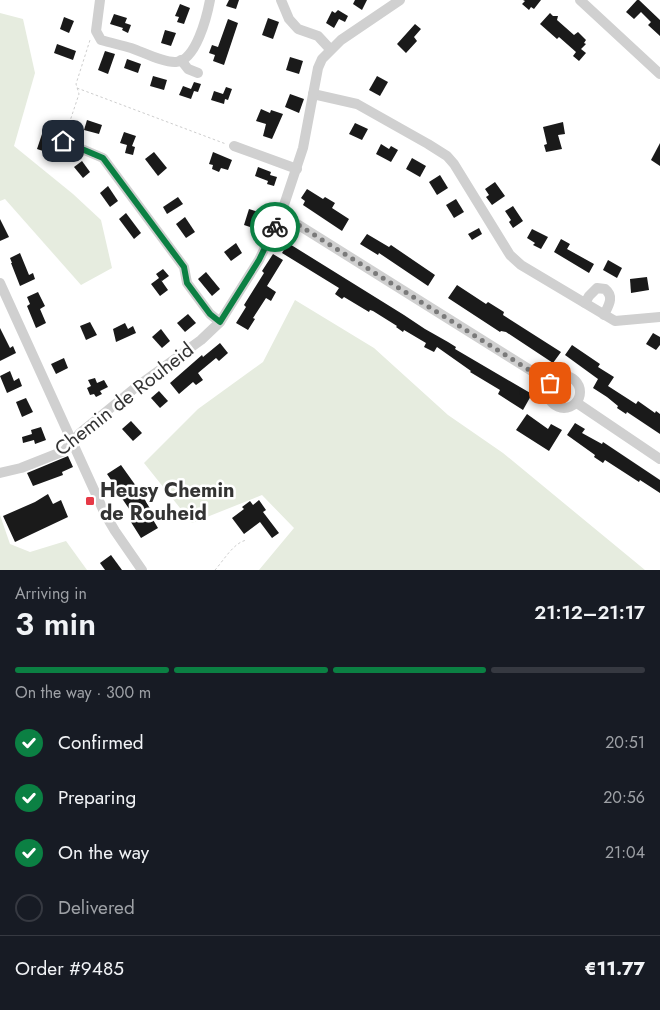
<!DOCTYPE html>
<meta charset="utf-8">
<style>
:root{--surface:#171b24;--page:#20242c;--text:#f1f3f6;--muted:#9ea1a6;--line:#363941;--accent:#0b8043}
body{margin:0;font-family:Jost,sans-serif;background:var(--page);color:var(--text);height:100vh;display:flex;flex-direction:column;font-size:19px;white-space:nowrap}
*{box-sizing:border-box;margin:0}
p{font-size:16px;color:var(--muted)}
.icon{flex:none;width:28px;height:28px;fill:none;stroke:currentColor;stroke-width:2;stroke-linecap:round;stroke-linejoin:round}
.map{position:relative;height:570px;overflow:hidden}
.drawer{display:flex;flex-direction:column;background:var(--surface);flex:1}
.drawer>*{flex:none}
.pin{position:absolute;display:grid;place-items:center;width:42px;height:42px;color:#fff;margin:-21px;border-radius:10px;box-shadow:0 2px 8px #0006}
.courier{position:absolute;display:grid;place-items:center;width:50px;height:50px;margin:-25px;border:4px solid #0b8043;border-radius:50%;background:#fff;color:#222;box-shadow:0 1px 6px #0007}
.headline em{font-style:normal;font-weight:600}
.headline div{display:flex;flex-direction:column-reverse}
.headline{display:flex;align-items:center;justify-content:space-between;height:85px;padding:0 15px}
h1{font-size:32px;font-weight:600;line-height:38px}
.bar{display:grid;grid-template-columns:repeat(4,1fr);gap:8px 5px;align-content:center;height:60px;padding:0 15px}
.bar i{height:6px;border-radius:4px;background:var(--line)}
.bar .active{background:var(--accent)}
.bar p{grid-column:span 4}
.line{display:flex;align-items:center;gap:12px;padding:0 15px;border-top:1px solid var(--line)}
.line div{flex:1}
ol{padding:0 15px;list-style:none}
li{display:flex;align-items:center;gap:15px;height:55px}
li p{margin-inline-start:auto}
li .icon{padding:5px;border-radius:50%;background:var(--accent);color:#fff;stroke-width:4}
li:last-child{color:var(--muted)}
li i{width:28px;height:28px;border:2px solid var(--line);border-radius:50%}
.map>svg:first-child{display:block}
.green{fill:#e6ecdf}
.building{fill:#1a1a1a}
.lines{fill:none;stroke-linecap:round;stroke-linejoin:round}
.path{stroke:#cdcdcd;stroke-width:1;stroke-dasharray:2.5 2.5;stroke-linecap:butt}
.minor{stroke:#d0d0d0;stroke-width:10}
.done{stroke:#7a7a7a;stroke-width:5;stroke-dasharray:0 9}
.route{stroke:#0b8043;stroke-width:6}
.poi-dot{fill:#e63946;stroke:#fff;stroke-width:2}
.labels{text-anchor:middle;stroke-width:5;stroke-linejoin:round;paint-order:stroke}
.street-label{font-size:20px;fill:#333;stroke:#fff}
.poi-label{font-size:20px;font-weight:bold;fill:#333;stroke:#fff;text-anchor:start}
</style>
<div class="map">
<svg width="660" height="570" viewBox="0 0 660 570">
<rect width="100%" height="100%" fill="#fff"/>
<g class="green">
<polygon points="0,13 23,19 35,73 14,146 73,194 101,220 112,268 81,285 5,199 0,201"/>
<polygon points="295,300 374,348 448,415 503,453 645,570 259,570 294,528 262,495 192,523 144,463 198,409 263,362"/>
<polygon points="0,515 10,544 30,552 66,541 87,570 0,570"/>
</g>
<g class="building">
<polygon points="229,0 239,0 236,9 226,6"/>
<polygon points="355,0 367,0 362,10 353,4"/>
<polygon points="523,0 541,0 534,9 531,7 529,10 522,4 525,1"/>
<polygon points="637,0 639,0 660,20 660,36 648,25 651,22 641,12 634,19 626,12"/>
<polygon points="180,4 190,8 184,24 177,22 179,17 175,16"/>
<polygon points="338,10 348,16 345,22 339,19 334,28 326,23 332,11 335,13"/>
<polygon points="550,13 553,16 558,16 557,20 574,35 578,32 586,40 584,43 586,44 581,49 586,53 579,61 573,56 576,52 559,37 557,39 540,24"/>
<polygon points="114,14 127,18 125,23 131,25 128,33 122,30 123,28 110,24"/>
<polygon points="64,17 74,21 69,33 60,29"/>
<polygon points="268,18 279,22 273,39 262,35"/>
<polygon points="228,19 238,23 224,65 213,61 215,55 209,53 212,45 218,47"/>
<polygon points="415,24 421,29 414,37 417,41 406,53 397,44"/>
<polygon points="165,30 176,33 171,46 161,43"/>
<polygon points="57,44 76,51 73,60 54,53"/>
<polygon points="105,51 115,54 108,74 98,70"/>
<polygon points="290,57 303,61 299,74 286,70"/>
<polygon points="127,59 141,64 138,73 124,68"/>
<polygon points="153,76 167,80 164,90 150,86"/>
<polygon points="377,76 388,82 380,96 369,90"/>
<polygon points="194,82 201,84 198,92 194,91 191,99 179,95 183,86 191,89"/>
<polygon points="226,87 232,89 228,100 225,99 224,104 211,100 214,91 223,94"/>
<polygon points="290,94 304,99 299,113 285,107"/>
<polygon points="261,109 270,113 271,110 283,114 272,139 263,136 266,124 256,121"/>
<polygon points="87,120 102,125 99,134 84,130"/>
<polygon points="563,122 565,134 558,135 562,149 546,152 544,145 547,144 543,127"/>
<polygon points="355,123 368,129 362,140 349,134"/>
<polygon points="43,131 52,134 46,152 37,149"/>
<polygon points="124,132 136,136 132,146 135,147 133,155 125,153 127,145 120,143"/>
<polygon points="660,143 660,166 651,160"/>
<polygon points="381,144 389,149 391,146 398,150 391,162 376,154"/>
<polygon points="154,152 167,168 158,176 145,159"/>
<polygon points="213,152 232,160 228,170 221,168 219,172 212,169 213,165 209,164"/>
<polygon points="412,158 426,166 420,177 406,169"/>
<polygon points="82,161 90,172 83,178 74,167"/>
<polygon points="258,167 271,172 270,175 277,177 274,186 267,184 268,181 255,176"/>
<polygon points="440,175 448,188 437,195 429,182"/>
<polygon points="495,182 505,196 492,205 486,197 489,195 485,189"/>
<polygon points="108,186 118,201 110,207 100,193"/>
<polygon points="307,189 323,199 325,197 335,203 332,208 349,219 342,231 303,205 305,201 301,198"/>
<polygon points="178,197 183,204 167,214 163,207"/>
<polygon points="456,199 464,212 454,218 446,205"/>
<polygon points="513,206 523,221 513,228 509,222 511,220 505,211"/>
<polygon points="249,209 262,213 256,229 244,225"/>
<polygon points="126,213 141,233 134,239 119,219"/>
<polygon points="185,217 195,232 186,238 176,224"/>
<polygon points="0,219 9,237 0,241"/>
<polygon points="479,228 482,234 472,240 468,234"/>
<polygon points="532,229 548,237 541,249 533,245 535,243 527,238"/>
<polygon points="367,234 389,247 391,245 435,275 428,286 379,253 378,255 360,244"/>
<polygon points="561,239 570,244 567,249 594,264 589,273 554,252"/>
<polygon points="236,243 242,253 231,261 224,252"/>
<polygon points="288,243 404,315 425,329 448,342 456,347 455,349 532,394 523,410 498,394 500,390 470,372 471,371 437,347 434,352 424,347 426,343 404,330 403,332 396,327 397,326 373,311 370,310 369,312 344,297 342,299 335,294 339,288 282,253"/>
<polygon points="20,253 29,275 33,273 35,279 20,286 11,263 12,263 10,258"/>
<polygon points="273,254 283,260 267,286 276,292 271,301 266,298 253,318 255,319 248,330 236,323 246,307 244,305 264,273 262,271"/>
<polygon points="608,260 622,268 617,278 603,270"/>
<polygon points="163,269 169,276 162,281 161,280 168,290 160,296 151,284 159,278 156,274"/>
<polygon points="206,272 220,289 212,296 198,279"/>
<polygon points="647,277 649,290 631,293 630,279"/>
<polygon points="457,285 486,304 488,302 504,312 503,315 561,352 553,363 506,332 501,331 500,332 448,298"/>
<polygon points="38,292 45,306 40,309 46,323 36,328 27,306 30,304 27,297"/>
<polygon points="188,314 196,323 185,332 177,323"/>
<polygon points="90,322 97,335 86,340 80,326"/>
<polygon points="125,323 128,329 133,326 136,333 116,342 113,329"/>
<polygon points="0,328 10,348 13,346 16,353 0,361"/>
<polygon points="161,329 170,341 162,348 152,337"/>
<polygon points="653,333 660,337 660,345 656,350 646,344"/>
<polygon points="220,343 228,353 219,361 216,358 198,373 203,380 196,385 193,382 179,394 170,383 202,355 203,357"/>
<polygon points="572,345 600,364 598,367 614,377 608,386 636,404 638,401 655,413 656,411 660,414 660,434 627,412 626,414 617,408 618,406 607,397 593,388 598,379 565,355"/>
<polygon points="64,358 68,368 56,374 51,364"/>
<polygon points="10,371 14,381 19,378 22,386 7,393 0,376"/>
<polygon points="95,378 97,383 104,380 108,387 100,391 102,394 96,397 94,394 90,395 87,388 91,386 88,380"/>
<polygon points="159,391 168,401 160,408 151,398"/>
<polygon points="26,398 33,412 22,417 16,402"/>
<polygon points="527,414 548,429 551,424 562,430 549,451 516,430"/>
<polygon points="131,421 142,433 133,441 122,429"/>
<polygon points="575,423 585,429 582,433 602,444 603,442 660,480 660,493 640,480 639,482 605,460 603,463 594,457 595,455 567,435"/>
<polygon points="41,427 46,440 35,444 34,440 23,443 22,437 32,434 31,430"/>
<polygon points="68,456 73,467 62,472 63,475 33,486 27,473"/>
<polygon points="121,465 141,493 152,512 149,513 158,528 141,538 129,519 134,516 119,494 120,493 107,474"/>
<polygon points="48,494 53,504 61,500 68,517 15,542 3,516 35,502"/>
<polygon points="259,500 266,510 263,512 279,533 272,538 260,522 244,534 232,518 244,509 242,507 250,501 253,505"/>
<polygon points="111,555 122,570 105,570 100,563"/>
</g>
<g class="lines">
<g class="path">
<polyline points="77,88 226,144"/>
<polyline points="66,133 79,94 76,84 90,40"/>
<path d="M 215,570 C 224,560 234,542 247,540"/>
</g>
<g class="minor">
<path d="M 100,0 L 96,31 L 101,40 C 111,43 121,45 131,48 C 143,52 164,63 176,62 C 196,61 207,16 210,0"/>
<polyline points="281,0 289,19 298,29 318,36 330,49"/>
<polyline points="580,0 660,74"/>
<polyline points="181,60 188,69 198,73"/>
<polyline points="313,94 357,104 428,144 447,156 454,164 510,255 521,265 615,321 660,317"/>
<polyline points="63,141 103,158 184,267 187,283 210,314 220,322"/>
<polyline points="234,146 297,169"/>
<polyline points="281,214 551,383"/>
<polyline points="0,283 105,514 115,531 142,570"/>
<path d="M 585,303 L 589,296 L 597,288 L 605,289 C 615,297 608,306 604,315"/>
<circle cx="564" cy="392" r="16"/>
<polyline points="577,403 660,459"/>
<polyline points="0,473 21,468 64,451 80,433 135,388 201,340 220,322 259,260 281,214 303,148 318,68 322,59 341,40 400,0"/>
</g>
</g>
<g class="lines">
<polyline class="done" points="275,227 281,214 550,383"/>
<polyline class="route" points="63,141 103,158 184,267 187,283 210,314 220,322 259,260 275,227"/>
</g>
<rect class="poi-dot" x="85" y="496" width="10" height="10" rx="2.5"/>
<g class="labels">
<g class="street-label">
<text transform="translate(124 399) rotate(-38)" y="7">Chemin de Rouheid</text>
</g>
<g class="poi-label">
<text x="100" y="497">Heusy Chemin<tspan x="100" dy="23">de Rouheid</tspan></text>
</g>
</g>
</svg>
<div class="pin" style="left:550px;top:383px;background:#ea580c"><svg class="icon" aria-label="bag" viewBox="0 0 24 24"><path d="M5 8h14l-1 12H6zM9 8a3 3 0 0 1 6 0"/></svg></div>
<div class="pin" style="left:63px;top:141px;background:#1f2937"><svg class="icon" aria-label="home" viewBox="0 0 24 24"><path d="M3 11l9-7 9 7M6 9v11h12V9"/></svg></div>
<div class="courier" style="left:275px;top:227px"><svg class="icon" aria-label="bike" viewBox="0 0 24 24"><circle cx="6" cy="16" r="4"/><circle cx="18" cy="16" r="4"/><path d="M6 16l4-8h5l3 8M10 8l3 8H6M13 5h3"/></svg></div>
</div>
<section class="drawer">
<div class="headline"><div><h1>3 min</h1><p>Arriving in</p></div><em>21:12–21:17</em></div>
<div class="bar"><i class="active"></i><i class="active"></i><i class="active"></i><i></i><p>On the way · 300 m</p></div>
<ol>
<li><svg class="icon" aria-label="check" viewBox="0 0 24 24"><path d="M5 12l5 5 9-10"/></svg>Confirmed<p>20:51</p></li>
<li><svg class="icon" aria-label="check" viewBox="0 0 24 24"><path d="M5 12l5 5 9-10"/></svg>Preparing<p>20:56</p></li>
<li><svg class="icon" aria-label="check" viewBox="0 0 24 24"><path d="M5 12l5 5 9-10"/></svg>On the way<p>21:04</p></li>
<li><i></i>Delivered</li>
</ol>
<div class="line" style="height:65px"><div>Order #9485</div><b>€11.77</b></div>
</section>
